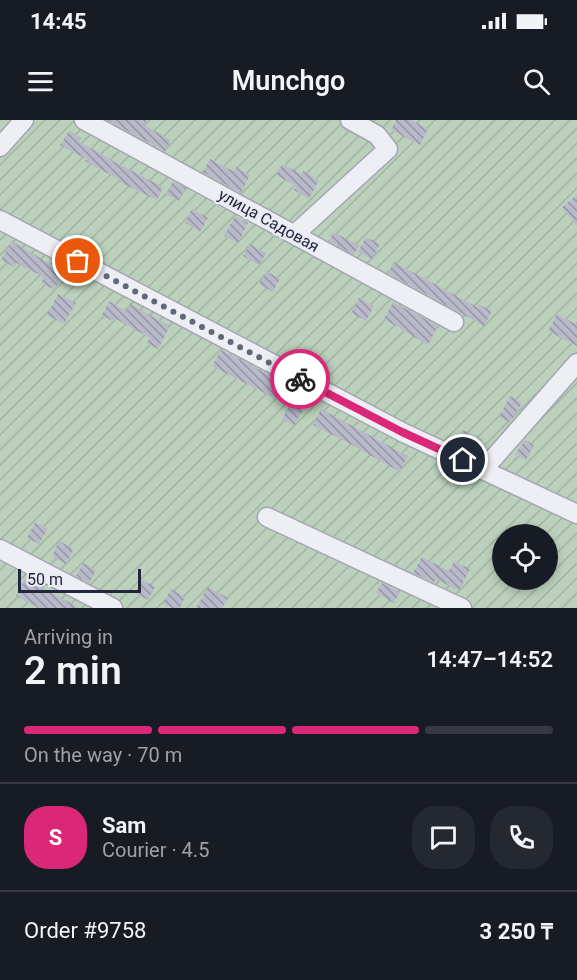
<!DOCTYPE html>
<meta charset="utf-8">
<style>
:root{--surface:#171b24;--page:#242831;--text:#f1f3f6;--muted:#9ea1a6;--line:#363941;--accent:#db2777}
body{margin:0;font-family:Roboto,sans-serif;background:var(--page);color:var(--text);height:100vh;display:flex;flex-direction:column;font-size:22px;white-space:nowrap}
*{box-sizing:border-box;margin:0}
p{font-size:20px;color:var(--muted)}
.icon{flex:none;width:33px;height:33px;fill:none;stroke:currentColor;stroke-width:2;stroke-linecap:round;stroke-linejoin:round}
.map{position:relative;height:488px;overflow:hidden}
.sheet{display:flex;flex-direction:column;background:var(--surface);flex:1}
.sheet>*{flex:none}
.buttons{position:absolute;left:492px;top:404px;display:grid;gap:12px}
.buttons a{display:grid;place-items:center;width:66px;height:66px;border-radius:50%;background:var(--surface);box-shadow:0 3px 9px #0003;font-size:30px}
.scale{position:absolute;left:18px;bottom:15px;width:123px;box-sizing:border-box;padding-left:6px;border:3px solid #24263e;border-top:0;font-size:16px;line-height:21px;white-space:nowrap;color:#24263e;-webkit-text-stroke:4px #eaecf5;paint-order:stroke}
.pin{position:absolute;display:grid;place-items:center;width:51px;height:51px;color:#fff;margin:-26px;border:3px solid #fff;border-radius:50%;box-shadow:0 2px 6px #0007}
.courier{position:absolute;display:grid;place-items:center;width:60px;height:60px;margin:-30px;border:4px solid #db2777;border-radius:50%;background:#fff;color:#222;box-shadow:0 2px 8px #0007}
.overview em{font-style:normal;font-weight:600}
.overview div{display:flex;flex-direction:column-reverse}
.overview{display:flex;align-items:center;justify-content:space-between;height:102px;padding:0 24px}
h1{font-size:39px;font-weight:600;line-height:45px}
.bar{display:grid;grid-template-columns:repeat(4,1fr);gap:9px 6px;align-content:center;height:72px;padding:0 24px}
.bar i{height:8px;border-radius:4px;background:var(--line)}
.bar .on{background:var(--accent)}
.bar p{grid-column:span 4}
.line{display:flex;align-items:center;gap:15px;padding:0 24px;border-top:2px solid var(--line)}
.line div{flex:1}
.round{display:grid;place-items:center;flex:none;width:63px;height:63px;border-radius:24px;background:var(--page)}
.status{display:flex;justify-content:space-between;align-items:center;height:42px;padding:0 30px;background:var(--surface);direction:ltr}
.status svg{height:16px;fill:currentColor}
header{display:flex;justify-content:space-between;align-items:center;height:78px;padding:0 24px;background:var(--surface);font-size:27px;font-weight:600}
.map>svg:first-child{display:block}
.garden{fill:url(#garden-furrows);fill-rule:evenodd}
.building{fill:url(#building-back-hatch)}
.lines{fill:none;stroke-linecap:round;stroke-linejoin:round}
.street-casing{stroke:#a4a5b4;stroke-width:21}
.street{stroke:#eeeef5;stroke-width:18}
.done{stroke:#646679;stroke-width:6;stroke-dasharray:0 10.8}
.route{stroke:#db2777;stroke-width:8}
.labels{text-anchor:middle;stroke-width:4.5;stroke-linejoin:round;paint-order:stroke}
.street-label{font-size:16px;fill:#24263e;stroke:#eaecf5}
</style>
<div class="status"><b>14:45</b><svg viewBox="0 0 49 12"><path d="M0 12V9h3v3zM5 12V6h3v6zM10 12V3h3v9zM15 12V0h3v12zM26 1h20v11H26zM47 4h2v5h-2z"/></svg></div>
<header><svg class="icon" aria-label="menu" viewBox="0 0 24 24"><path d="M4 6h16M4 12h16M4 18h16"/></svg>Munchgo<svg class="icon" aria-label="search" viewBox="0 0 24 24"><circle cx="10" cy="10" r="6"/><path d="M15 15l6 6"/></svg></header>
<div class="map">
<svg width="577" height="488" viewBox="0 0 577 488">
<defs>
<pattern id="garden-furrows" width="10" height="10" patternUnits="userSpaceOnUse" patternTransform="scale(1.5)"><rect width="10" height="10" fill="#bbd1bc"/><path d="M-1 1l2-2M0 10L10 0M9 11l2-2" fill="none" stroke="#a1b3a3"/></pattern>
<pattern id="building-back-hatch" width="6" height="6" patternUnits="userSpaceOnUse" patternTransform="scale(1.5)"><rect width="6" height="6" fill="#b8baca"/><path d="M-1 5l2 2M0 0l6 6M5-1l2 2" fill="none" stroke="#9597a5"/></pattern>
</defs>
<rect width="100%" height="100%" fill="#dbdce7"/>
<path class="garden" d="M 0,0 L 577,0 L 577,488 L 0,488 ZM 502,414 L 548,414 L 548,459 L 502,459 Z"/>
<g class="building">
<polygon points="107,0 147,0 144,5 171,20 165,31"/>
<polygon points="396,0 411,0 428,9 420,25 391,10"/>
<polygon points="69,11 81,18 79,22 109,38 109,39 163,67 157,80 119,62 120,60 85,41 86,39 60,25"/>
<polygon points="210,39 233,51 236,47 250,55 241,73 203,52"/>
<polygon points="282,44 302,54 303,51 319,60 309,79 294,70 296,66 276,55"/>
<polygon points="173,61 186,68 179,81 166,74"/>
<polygon points="577,75 577,106 562,87"/>
<polygon points="192,89 208,98 200,112 185,103"/>
<polygon points="235,96 248,103 238,123 224,116"/>
<polygon points="333,112 359,125 354,135 329,121"/>
<polygon points="366,117 380,124 372,140 358,132"/>
<polygon points="11,121 64,152 55,170 41,163 44,157 16,143 14,147 1,140"/>
<polygon points="250,124 266,133 259,145 243,136"/>
<polygon points="394,142 477,187 478,184 492,191 484,206 388,153"/>
<polygon points="266,151 280,159 273,172 259,164"/>
<polygon points="58,174 76,183 64,204 47,195"/>
<polygon points="359,178 374,186 366,201 351,193"/>
<polygon points="109,181 126,191 130,184 170,206 158,229 147,223 150,218 116,199 114,202 102,195"/>
<polygon points="393,182 438,206 428,225 384,199"/>
<polygon points="557,194 577,205 577,226 548,211"/>
<polygon points="221,230 287,264 278,280 212,246"/>
<polygon points="510,276 522,283 510,302 499,297"/>
<polygon points="292,281 304,288 294,306 282,299"/>
<polygon points="321,289 408,336 400,352 345,321 313,305"/>
<polygon points="463,310 482,320 476,331 457,321"/>
<polygon points="525,320 534,325 526,340 515,334"/>
<polygon points="35,402 48,409 39,424 27,418"/>
<polygon points="59,421 74,429 66,444 52,436"/>
<polygon points="422,437 449,451 454,441 470,449 459,471 436,459 434,462 413,453"/>
<polygon points="83,443 96,450 89,463 76,456"/>
<polygon points="25,459 80,488 39,488 16,476"/>
<polygon points="142,460 155,467 148,480 135,473"/>
<polygon points="382,463 400,472 394,483 376,473"/>
<polygon points="208,467 228,478 222,488 196,488"/>
<polygon points="171,469 185,477 180,488 172,488 163,484"/>
</g>
<g class="lines">
<defs>
<g id="street">
<polyline points="84,0 454,202"/>
<polyline points="0,27 24,0"/>
<polyline points="0,100 402,312 577,394"/>
<polyline points="295,114 388,29 377,15 350,0"/>
<polyline points="483,350 577,243"/>
<polyline points="267,397 462,488"/>
<polyline points="0,429 113,488"/>
</g>
</defs>
<use href="#street" class="street-casing"/>
<use href="#street" class="street"/>
</g>
<g class="lines">
<polyline class="done" points="78,141 300,259"/>
<polyline class="route" points="300,259 402,312 463,340"/>
</g>
<g class="labels">
<g class="street-label">
<text transform="translate(269 100) rotate(29)" y="6">улица Садовая</text>
</g>
</g>
</svg>
<div class="buttons">
<a><svg class="icon" aria-label="locate" viewBox="0 0 24 24"><circle cx="12" cy="12" r="6"/><path d="M12 2v4M12 18v4M2 12h4M18 12h4"/></svg></a>
</div>
<div class="scale">50 m</div>
<div class="pin" style="left:78px;top:141px;background:#ea580c"><svg class="icon" aria-label="bag" viewBox="0 0 24 24"><path d="M5 8h14l-1 12H6zM9 8a3 3 0 0 1 6 0"/></svg></div>
<div class="pin" style="left:463px;top:340px;background:#1f2937"><svg class="icon" aria-label="home" viewBox="0 0 24 24"><path d="M3 11l9-7 9 7M6 9v11h12V9"/></svg></div>
<div class="courier" style="left:300px;top:259px"><svg class="icon" aria-label="bike" viewBox="0 0 24 24"><circle cx="6" cy="16" r="4"/><circle cx="18" cy="16" r="4"/><path d="M6 16l4-8h5l3 8M10 8l3 8H6M13 5h3"/></svg></div>
</div>
<section class="sheet">
<div class="overview"><div><h1>2 min</h1><p>Arriving in</p></div><em>14:47–14:52</em></div>
<div class="bar"><i class="on"></i><i class="on"></i><i class="on"></i><i></i><p>On the way · 70 m</p></div>
<div class="line" style="height:108px"><b class="round" style="background:var(--accent);color:#fff">S</b><div><b>Sam</b><p>Courier · 4.5</p></div><a class="round"><svg class="icon" aria-label="chat" viewBox="0 0 24 24"><path d="M4 5h16v11H9l-5 4z"/></svg></a><a class="round"><svg class="icon" aria-label="phone" viewBox="0 0 24 24"><path d="M5 4h4l2 5-3 2q2 4 5 5l2-3 5 2v4C11 20 4 13 5 4z"/></svg></a></div>
<div class="line" style="height:78px"><div>Order #9758</div><b>3 250 ₸</b></div>
</section>
